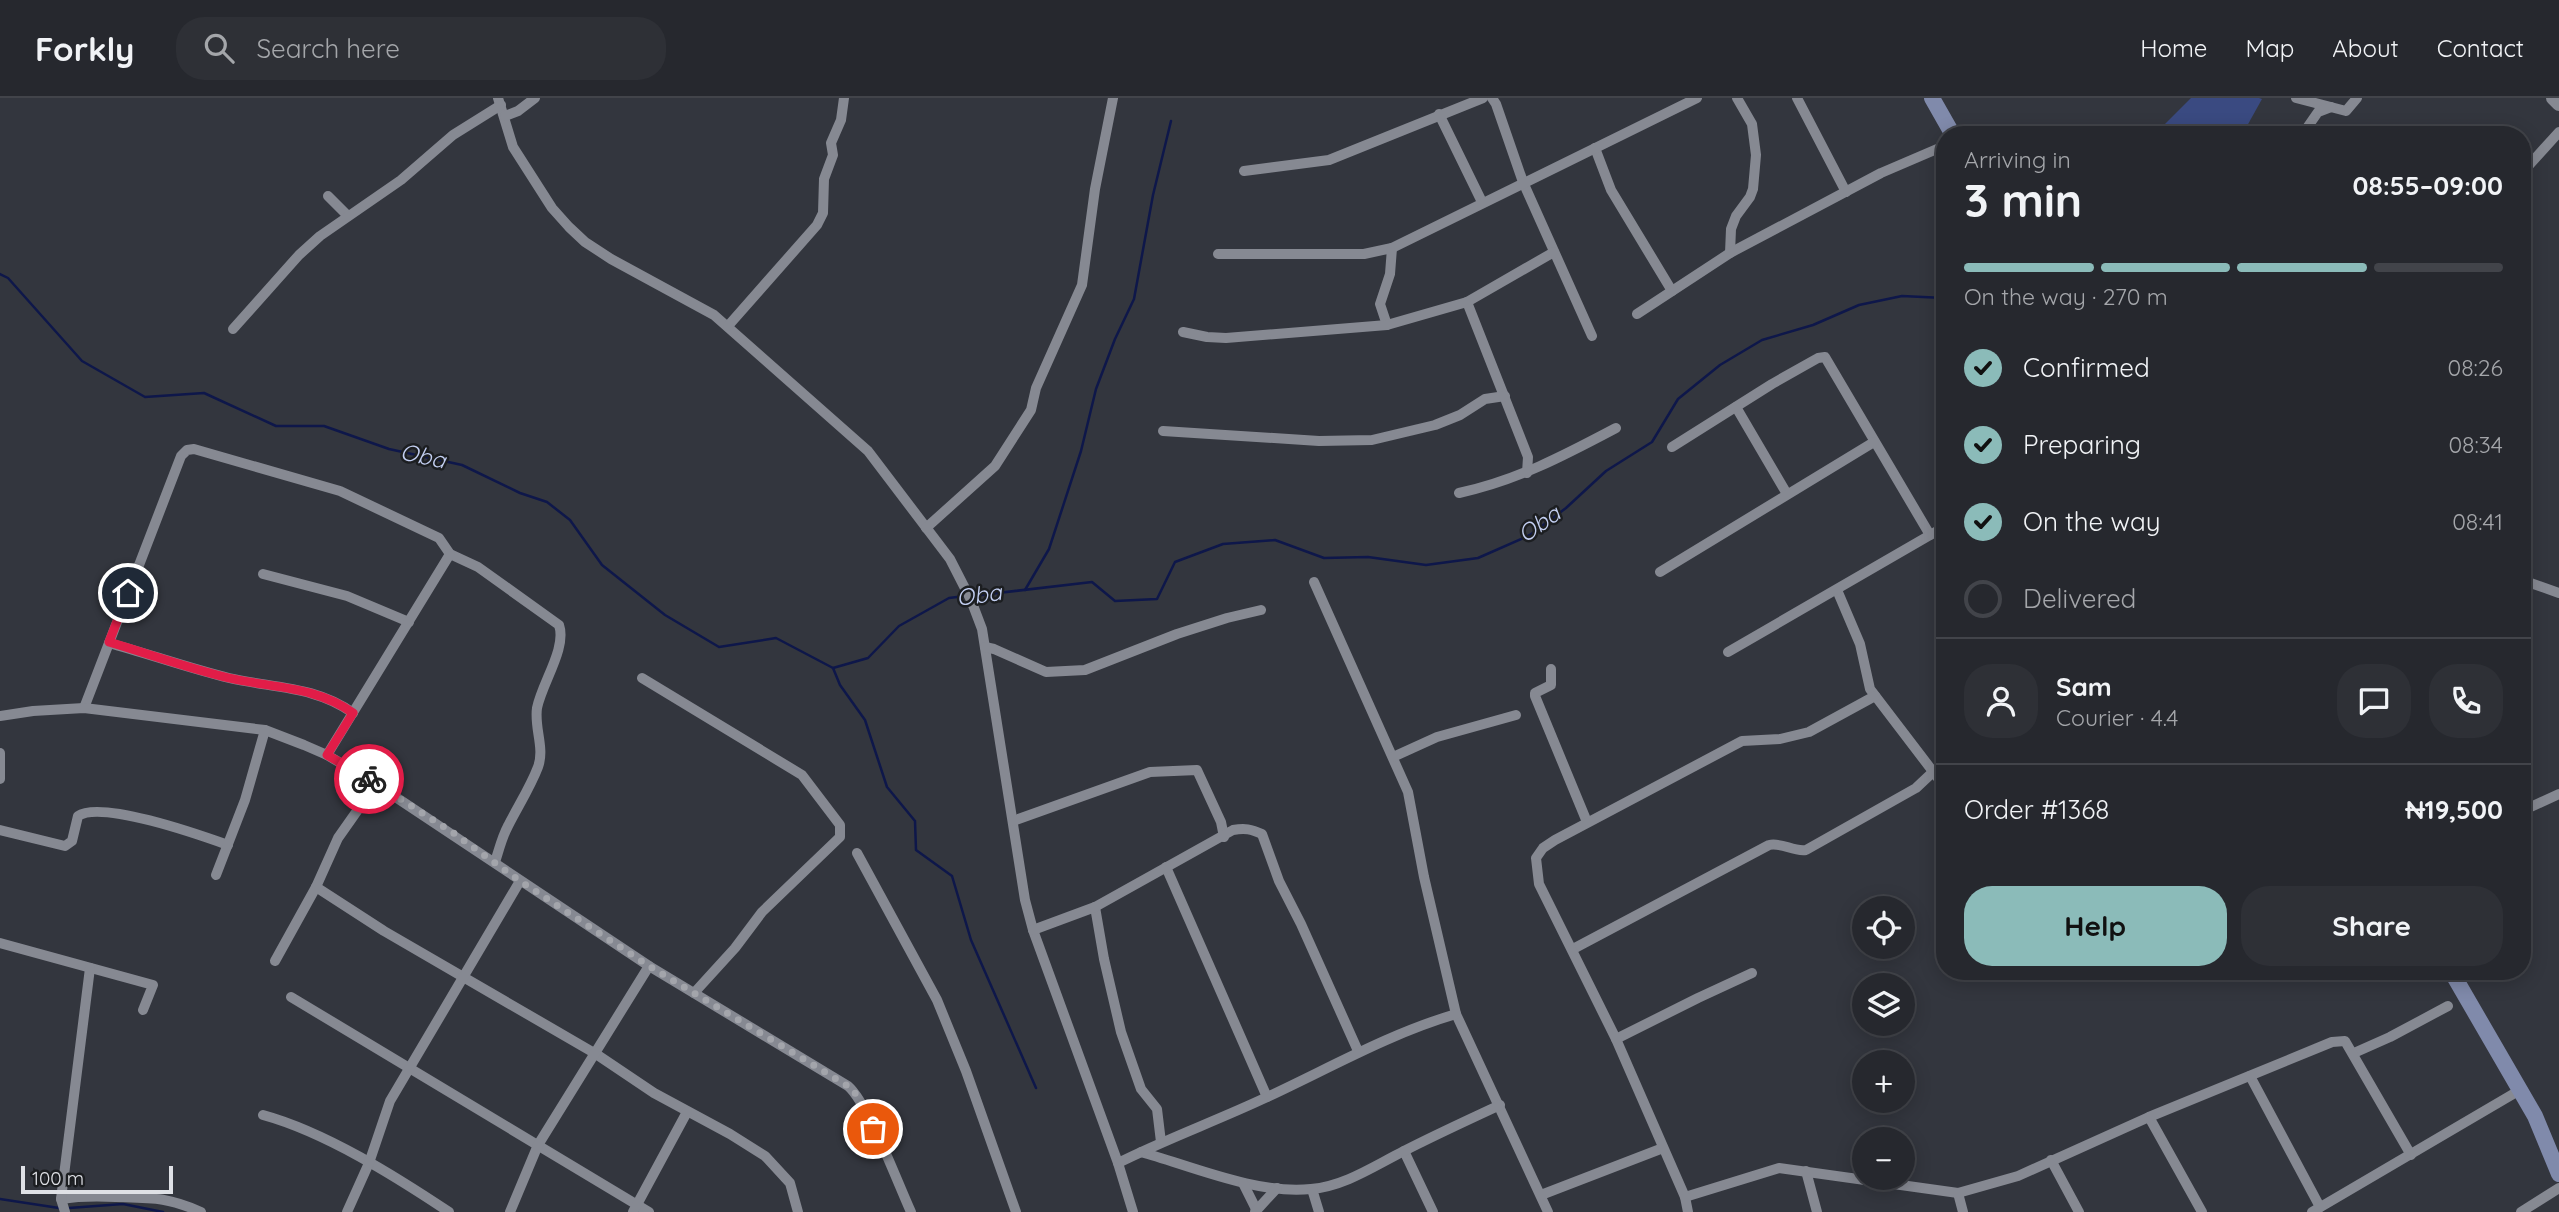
<!DOCTYPE html>
<meta charset="utf-8">
<style>
:root{--surface:#26282e;--page:#2e3036;--text:#f1f3f6;--muted:#a4a6aa;--line:#42444a;--accent:#8bbbb9}
body{margin:0;font-family:Quicksand,sans-serif;background:var(--page);color:var(--text);height:100vh;display:flex;flex-direction:column;font-size:26px;white-space:nowrap}
*{box-sizing:border-box;margin:0}
p{font-size:23px;color:var(--muted)}
.icon{flex:none;width:38px;height:38px;fill:none;stroke:currentColor;stroke-width:2;stroke-linecap:round;stroke-linejoin:round}
.map{position:relative;flex:1;overflow:hidden}
.drawer{position:absolute;left:1936px;top:28px;width:595px;height:854px;display:flex;flex-direction:column;background:var(--surface);border-radius:28px;box-shadow:0 4px 18px #0003,0 0 0 2px var(--line)}
.drawer>*{flex:none}
.fabs{position:absolute;left:1852px;top:798px;display:grid;gap:14px}
.fabs a{display:grid;place-items:center;width:63px;height:63px;border-radius:50%;background:var(--surface);box-shadow:0 4px 18px #0003,0 0 0 2px var(--line);font-size:35px}
.scale{position:absolute;left:21px;bottom:18px;width:152px;box-sizing:border-box;padding-left:7px;border:4px solid #dfe1e6;border-top:0;font-size:19px;line-height:24px;white-space:nowrap;color:#dfe1e6;-webkit-text-stroke:5px #1c1e21;paint-order:stroke}
.pin{position:absolute;display:grid;place-items:center;width:60px;height:60px;color:#fff;margin:-30px;border:4px solid #fff;border-radius:50%;box-shadow:0 2px 7px #0007}
.courier{position:absolute;display:grid;place-items:center;width:70px;height:70px;margin:-35px;border:5px solid #e11d48;border-radius:50%;background:#fff;color:#222;box-shadow:0 2px 9px #0007}
.summary em{font-style:normal;font-weight:700}
.summary div{display:flex;flex-direction:column-reverse}
.summary{display:flex;align-items:center;justify-content:space-between;height:119px;padding:0 28px}
h1{font-size:46px;font-weight:700;line-height:52px}
.bar{display:grid;grid-template-columns:repeat(4,1fr);gap:10px 7px;align-content:center;height:84px;padding:0 28px}
.bar i{height:9px;border-radius:5px;background:var(--line)}
.bar .active{background:var(--accent)}
.bar p{grid-column:span 4}
.line{display:flex;align-items:center;gap:18px;padding:0 28px;border-top:2px solid var(--line)}
.line div{flex:1}
.round{display:grid;place-items:center;flex:none;width:74px;height:74px;border-radius:28px;background:var(--page)}
ol{padding:0 28px;list-style:none}
li{display:flex;align-items:center;gap:21px;height:77px}
li p{margin-inline-start:auto}
li .icon{padding:7px;border-radius:50%;background:var(--accent);color:#111;stroke-width:4}
li:last-child{color:var(--muted)}
li i{width:38px;height:38px;border:4px solid var(--line);border-radius:50%}
.cta{display:flex;gap:14px;margin-top:auto;padding:14px 28px}
.cta a{flex:1;height:80px;border-radius:28px;background:var(--accent);color:#111;font-size:28px;font-weight:700;line-height:80px;text-align:center}
.cta a+a{background:var(--page);color:var(--text)}
header{display:flex;align-items:center;gap:42px;box-sizing:border-box;height:98px;padding:0 35px;background:var(--surface);border-bottom:2px solid var(--line)}
header strong{font-size:33px}
nav{display:flex;gap:38px;margin-inline-start:auto;font-size:24px}
.search{width:490px;height:63px;background:var(--page);display:flex;align-items:center;gap:18px;box-sizing:border-box;padding:0 24px;border-radius:28px;color:var(--muted);font-size:26px}
.map>svg:first-child{display:block}
.green{fill:#3a4a81}
.lines{fill:none;stroke-linecap:round;stroke-linejoin:round}
.stream{stroke:#0e174a;stroke-width:2.5}
.minor{stroke:#868992;stroke-width:10}
.tertiary{stroke:#868992;stroke-width:14}
.secondary{stroke:#808aab;stroke-width:16}
.done{stroke:#a3a5ab;stroke-width:7;stroke-dasharray:0 12.6}
.route{stroke:#e11d48;stroke-width:9}
.labels{text-anchor:middle;stroke-width:5;stroke-linejoin:round;paint-order:stroke}
.water-label{font-size:23px;font-style:italic;fill:#c3cff2;stroke:#1c1e21}
</style>
<header>
<strong>Forkly</strong>
<div class="search"><svg class="icon" aria-label="search" viewBox="0 0 24 24"><circle cx="10" cy="10" r="6"/><path d="M15 15l6 6"/></svg>Search here</div>
<nav><a>Home</a><a>Map</a><a>About</a><a>Contact</a></nav>
</header>
<div class="map">
<svg width="2559" height="1114" viewBox="0 0 2559 1114">
<rect width="100%" height="100%" fill="#33363e"/>
<polygon class="green" points="2191,0 2259,0 2262,1 2242,37 2154,37"/>
<g class="lines">
<g class="stream">
<polyline points="0,176 8,180 82,263 145,299 204,295 276,328 324,328 389,351 462,367 520,395 547,404 570,422 602,467 665,517 719,549 776,540 833,570 868,560 899,528 949,500 965,498"/>
<polyline points="1025,492 1049,451 1081,353 1096,291 1115,241 1134,201 1153,97 1171,23"/>
<polyline points="972,498 1092,484 1115,503 1157,501 1175,464 1223,446 1275,442 1324,460 1368,459 1426,467 1478,460 1530,437 1566,410 1606,373 1652,344 1678,301 1720,267 1762,242 1813,227 1859,207 1902,198 1944,200"/>
<polyline points="833,570 840,587 865,622 887,689 915,723 916,752 952,778 971,842 1036,990"/>
<polyline points="0,1101 59,1110"/>
<polyline points="69,1110 123,1106 163,1114"/>
</g>
<g class="minor">
<polyline points="498,0 513,49 552,110 569,129 585,144 611,161 714,217 868,353 950,461 971,502 982,531 1025,802 1033,832 1118,1065 1133,1114"/>
<polyline points="1492,0 1496,6 1523,84 1592,238"/>
<polyline points="1797,0 1846,94"/>
<polyline points="2296,0 2346,13 2357,0"/>
<polyline points="1439,16 1482,104"/>
<polyline points="505,18 518,13 535,0"/>
<polyline points="2302,37 2318,14 2331,9"/>
<polyline points="1595,50 1611,92 1672,193"/>
<polyline points="1244,73 1329,62 1483,0"/>
<polyline points="2522,75 2559,34"/>
<polyline points="328,98 348,118"/>
<polyline points="1730,155 1731,131 1736,118 1750,99 1753,91 1756,57 1752,26 1737,0"/>
<polyline points="1218,156 1364,156 1392,150 1697,0"/>
<polyline points="1467,204 1528,359 1527,375"/>
<polyline points="1637,216 1730,155 1881,75 1944,48"/>
<polyline points="1387,227 1380,206 1390,176 1392,150"/>
<polyline points="728,228 817,127 823,115 824,81 833,57 831,45 841,22 844,0"/>
<polyline points="233,231 299,157 320,138 401,82 453,37 501,7"/>
<polyline points="1183,234 1207,239 1226,240 1387,227 1467,204 1554,154"/>
<polyline points="1736,309 1787,396"/>
<polyline points="1163,333 1319,343 1372,342 1435,327 1460,317 1485,301 1505,298"/>
<polyline points="1672,349 1772,286 1818,260 1825,259 1930,437"/>
<path d="M 1459,395 C 1516,383 1565,357 1616,330"/>
<polyline points="926,430 995,368 1031,312 1036,290 1082,187 1095,91 1113,0"/>
<polyline points="1660,474 1874,344"/>
<polyline points="263,476 347,498 409,524"/>
<polyline points="2522,482 2559,495"/>
<polyline points="1314,484 1408,694 1424,779 1456,916 1548,1114"/>
<polyline points="1837,492 1860,546 1870,591 1944,688"/>
<path d="M 109,545 C 149,556 188,570 229,580 C 272,590 316,588 353,615"/>
<polyline points="985,549 994,551 1046,574 1085,572 1177,536 1227,520 1261,512"/>
<polyline points="1728,554 1944,429"/>
<polyline points="1551,571 1551,587 1535,595 1535,598 1587,724"/>
<polyline points="642,580 802,677 840,727 840,739 762,814 735,850 694,895"/>
<path d="M 84,610 L 181,358 L 187,352 L 194,351 L 340,393 L 439,440 L 450,456 L 478,469 L 559,527 C 567,550 542,585 537,610 C 534,630 545,650 538,669 C 530,690 518,708 508,728 C 502,739 499,752 495,764"/>
<path d="M 0,618 L 33,613 L 84,610 L 265,632 L 304,647 L 327,657 L 376,686 L 649,868 L 848,988 C 868,1005 898,1086 911,1114"/>
<polyline points="0,655 0,681"/>
<polyline points="327,657 450,456"/>
<polyline points="1393,659 1437,639 1516,617"/>
<polyline points="2522,713 2559,696"/>
<polyline points="1013,723 1150,674 1197,672 1221,724 1224,739"/>
<path d="M 0,732 L 65,748 L 72,743 L 78,718 C 101,702 200,737 228,747"/>
<polyline points="857,755 937,902 966,973 1016,1114"/>
<polyline points="1166,769 1267,999"/>
<polyline points="216,777 245,702 265,632"/>
<polyline points="316,789 384,833 596,956 654,995 730,1036 765,1058 790,1085 798,1114"/>
<polyline points="1095,809 1104,861 1121,934 1141,991 1157,1011 1161,1044"/>
<path d="M 1033,832 L 1095,809 L 1233,732 C 1245,730 1251,731 1262,736 L 1279,783 L 1301,826 L 1358,953"/>
<polyline points="0,845 153,887 143,912"/>
<path d="M 1573,851 L 1769,747 C 1782,744 1793,754 1806,752 L 1916,690 L 1933,674"/>
<polyline points="275,863 316,789 338,740 376,686"/>
<polyline points="291,899 649,1114"/>
<polyline points="1616,941 1698,900 1752,875"/>
<polyline points="2354,955 2390,939 2448,908"/>
<polyline points="2250,978 2320,1109"/>
<path d="M 263,1017 C 325,1034 395,1078 449,1114"/>
<polyline points="2149,1019 2202,1114"/>
<polyline points="1404,1053 1433,1114"/>
<path d="M 1141,1054 C 1191,1068 1258,1097 1311,1091 C 1345,1088 1374,1068 1404,1053 C 1435,1037 1468,1022 1500,1007"/>
<polyline points="2051,1062 2079,1114"/>
<path d="M 1118,1065 C 1166,1041 1216,1023 1265,1000 C 1328,971 1388,936 1456,916"/>
<polyline points="1806,1073 1817,1114"/>
<polyline points="1243,1085 1256,1111"/>
<polyline points="1312,1091 1319,1114"/>
<polyline points="1958,1095 1963,1114"/>
<polyline points="1541,1097 1663,1050"/>
<polyline points="1685,1099 1779,1070 1958,1095 2018,1078 2149,1019 2332,944 2345,943 2411,1057"/>
<path d="M 61,1101 C 80,1098 97,1098 116,1099 C 153,1100 167,1099 201,1114"/>
<polyline points="65,1114 61,1101 90,870"/>
<polyline points="347,1114 369,1065 390,1003 520,783"/>
<polyline points="510,1114 538,1047 649,868"/>
<polyline points="633,1114 687,1014"/>
<polyline points="1255,1114 1277,1090"/>
<polyline points="1688,1114 1685,1099 1616,941 1539,786 1536,760 1543,750 1555,742 1742,643 1780,641 1809,634 1875,598"/>
<polyline points="2312,1114 2520,992"/>
<polyline points="2521,1114 2559,1090"/>
</g>
<polyline class="tertiary" points="2553,0 2559,6"/>
<g class="secondary">
<polyline points="1932,0 1953,37"/>
<polyline points="2451,873 2535,1018 2559,1076"/>
</g>
</g>
<g class="lines">
<polyline class="done" points="369,681 452,734 520,783 649,868 848,988 854,993 873,1031"/>
<path class="route" d="M 128,495 L 109,544 C 149,556 188,570 229,580 C 272,590 316,588 353,615 L 327,657 L 369,681"/>
</g>
<g class="labels">
<g class="water-label">
<text transform="translate(423 358) rotate(12)" y="8">Oba</text>
<text transform="translate(1539 426) rotate(-35)" y="8">Oba</text>
<text transform="translate(979 497) rotate(-8)" y="8">Oba</text>
</g>
</g>
</svg>
<div class="fabs">
<a><svg class="icon" aria-label="locate" viewBox="0 0 24 24"><circle cx="12" cy="12" r="6"/><path d="M12 2v4M12 18v4M2 12h4M18 12h4"/></svg></a>
<a><svg class="icon" aria-label="layers" viewBox="0 0 24 24"><path d="M12 4l9 5-9 5-9-5zM3 14l9 5 9-5"/></svg></a>
<a>+</a>
<a>−</a>
</div>
<div class="scale">100 m</div>
<div class="pin" style="left:873px;top:1031px;background:#ea580c"><svg class="icon" aria-label="bag" viewBox="0 0 24 24"><path d="M5 8h14l-1 12H6zM9 8a3 3 0 0 1 6 0"/></svg></div>
<div class="pin" style="left:128px;top:495px;background:#1f2937"><svg class="icon" aria-label="home" viewBox="0 0 24 24"><path d="M3 11l9-7 9 7M6 9v11h12V9"/></svg></div>
<div class="courier" style="left:369px;top:681px"><svg class="icon" aria-label="bike" viewBox="0 0 24 24"><circle cx="6" cy="16" r="4"/><circle cx="18" cy="16" r="4"/><path d="M6 16l4-8h5l3 8M10 8l3 8H6M13 5h3"/></svg></div>
<section class="drawer">
<div class="summary"><div><h1>3 min</h1><p>Arriving in</p></div><em>08:55–09:00</em></div>
<div class="bar"><i class="active"></i><i class="active"></i><i class="active"></i><i></i><p>On the way · 270 m</p></div>
<ol>
<li><svg class="icon" aria-label="check" viewBox="0 0 24 24"><path d="M5 12l5 5 9-10"/></svg>Confirmed<p>08:26</p></li>
<li><svg class="icon" aria-label="check" viewBox="0 0 24 24"><path d="M5 12l5 5 9-10"/></svg>Preparing<p>08:34</p></li>
<li><svg class="icon" aria-label="check" viewBox="0 0 24 24"><path d="M5 12l5 5 9-10"/></svg>On the way<p>08:41</p></li>
<li><i></i>Delivered</li>
</ol>
<div class="line" style="height:126px"><a class="round"><svg class="icon" aria-label="person" viewBox="0 0 24 24"><circle cx="12" cy="8" r="4"/><path d="M4 21q1-7 8-7t8 7"/></svg></a><div><b>Sam</b><p>Courier · 4.4</p></div><a class="round"><svg class="icon" aria-label="chat" viewBox="0 0 24 24"><path d="M4 5h16v11H9l-5 4z"/></svg></a><a class="round"><svg class="icon" aria-label="phone" viewBox="0 0 24 24"><path d="M5 4h4l2 5-3 2q2 4 5 5l2-3 5 2v4C11 20 4 13 5 4z"/></svg></a></div>
<div class="line" style="height:91px"><div>Order #1368</div><b>₦19,500</b></div>
<div class="cta"><a>Help</a><a>Share</a></div>
</section>
</div>
